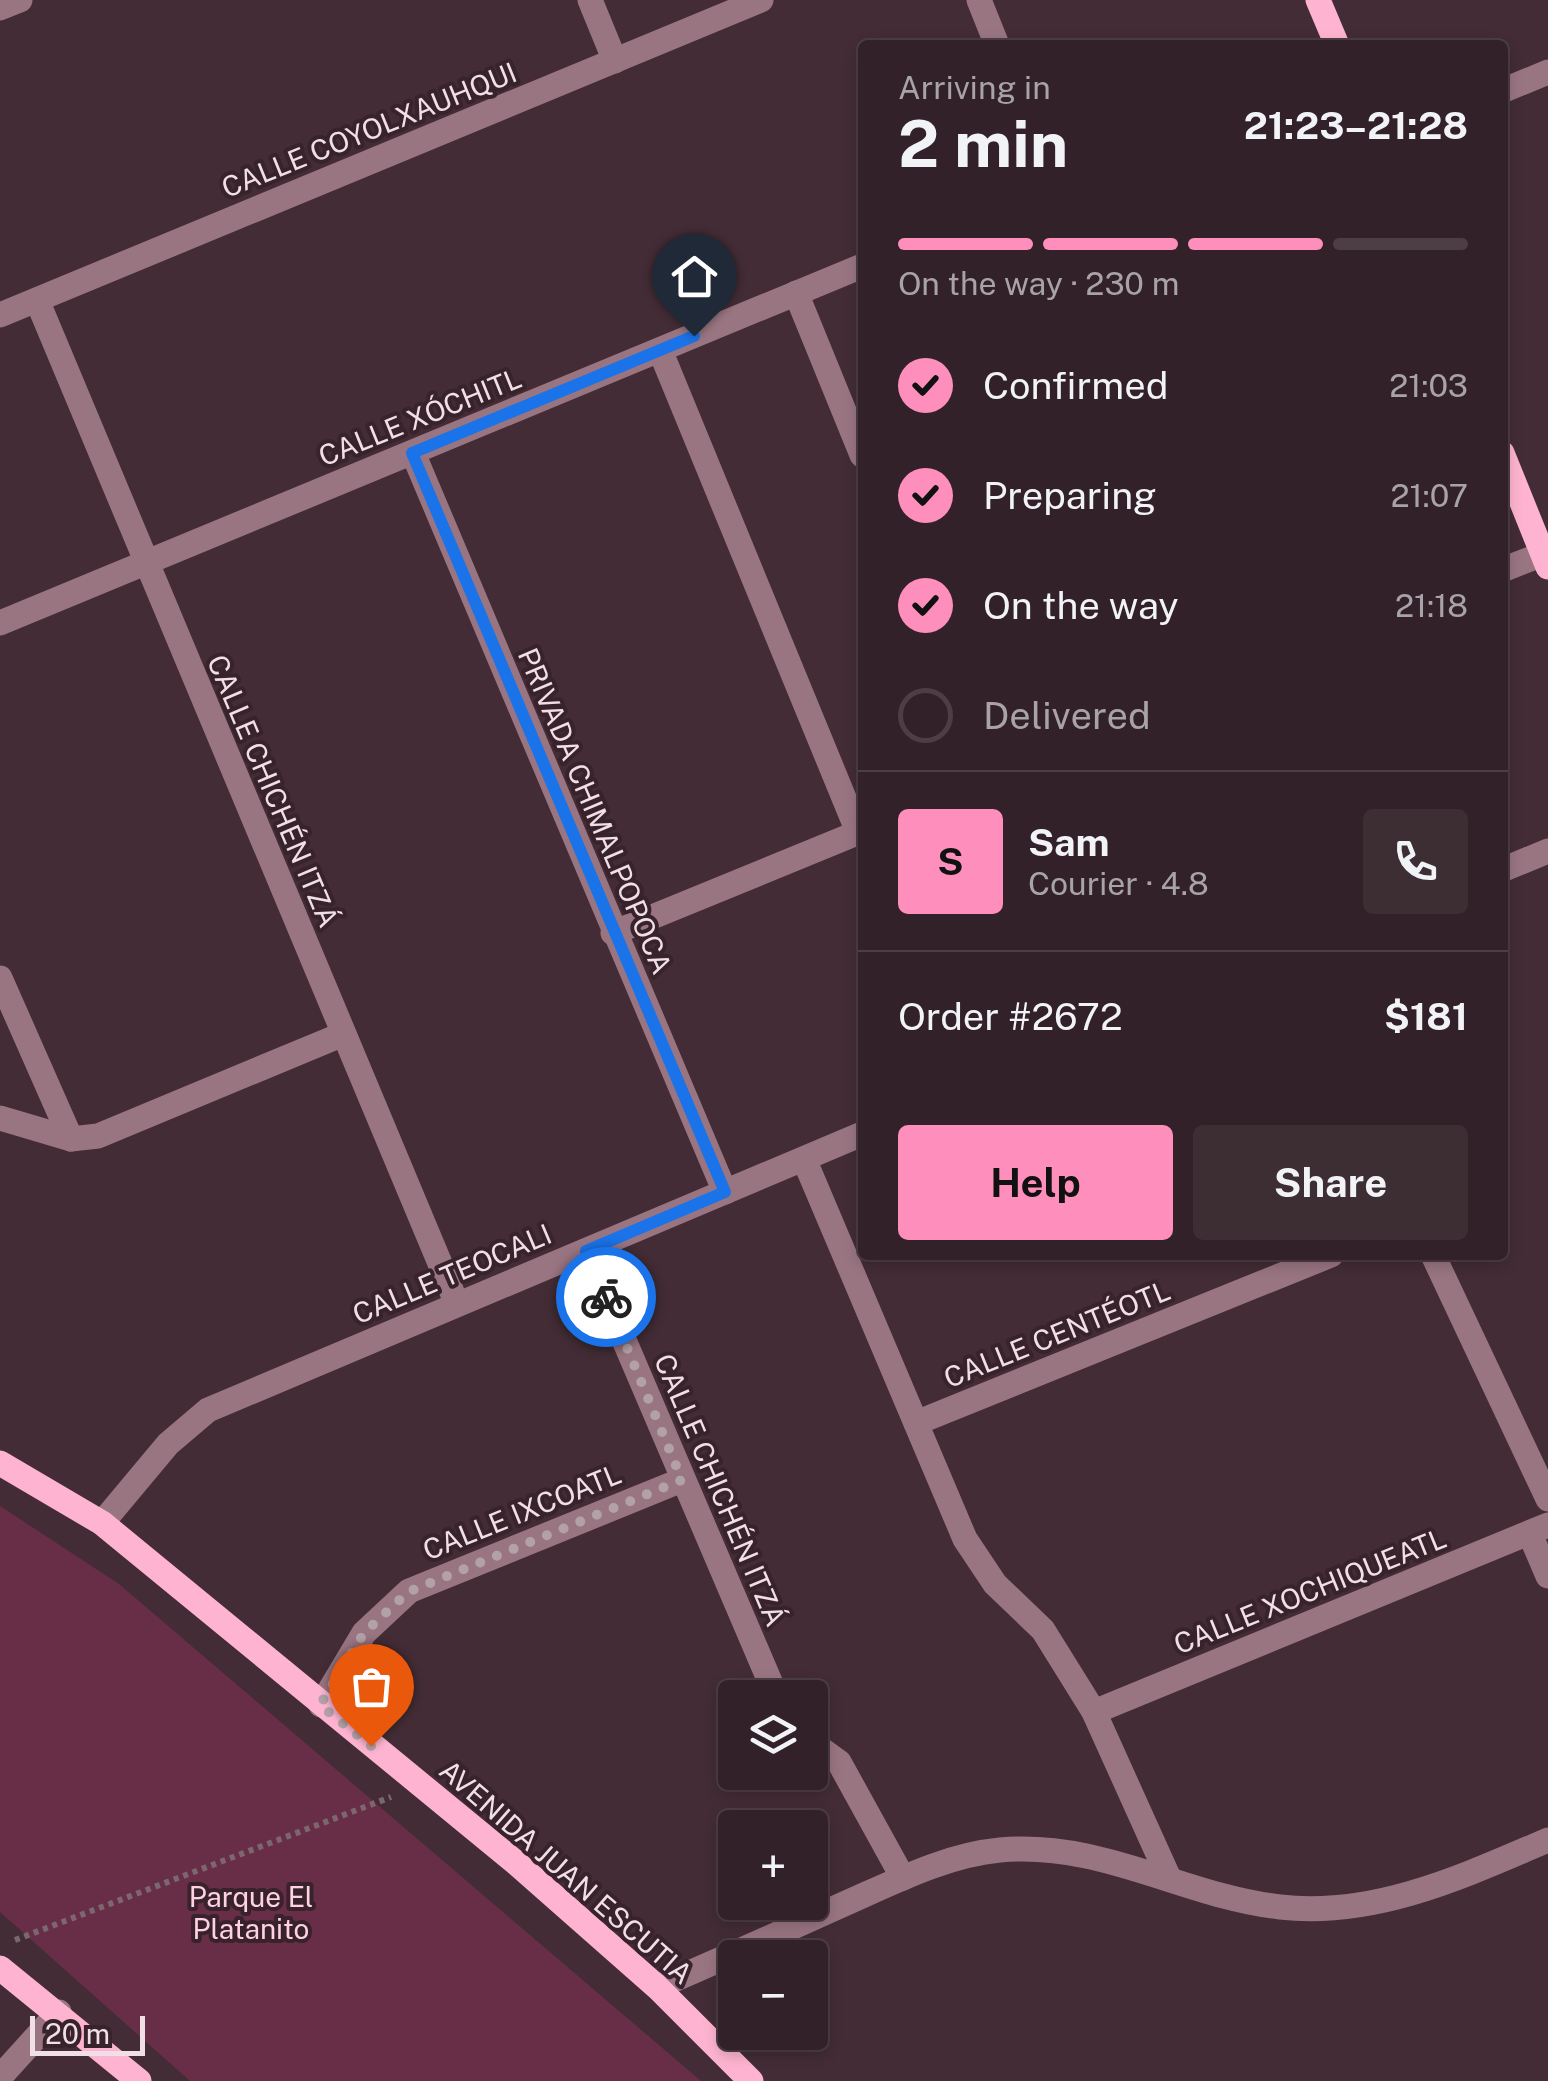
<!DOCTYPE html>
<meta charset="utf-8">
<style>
:root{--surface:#322128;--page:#3d2e34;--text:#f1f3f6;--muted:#a8a3a8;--line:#4d3e45;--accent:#fe8ebc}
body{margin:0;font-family:"Public Sans",sans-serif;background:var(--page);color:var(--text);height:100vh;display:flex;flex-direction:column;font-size:38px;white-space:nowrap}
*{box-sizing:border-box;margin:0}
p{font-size:32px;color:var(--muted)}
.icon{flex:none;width:55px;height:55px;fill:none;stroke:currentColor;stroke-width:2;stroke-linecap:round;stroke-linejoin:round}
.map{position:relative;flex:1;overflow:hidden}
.drawer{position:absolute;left:858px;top:40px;width:650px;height:1220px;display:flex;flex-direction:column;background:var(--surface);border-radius:10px;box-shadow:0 5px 15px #0003,0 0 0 2px var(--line)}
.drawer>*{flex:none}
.buttons{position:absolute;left:718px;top:1680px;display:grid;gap:20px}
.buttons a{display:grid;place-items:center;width:110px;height:110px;border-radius:10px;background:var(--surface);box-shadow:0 5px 15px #0003,0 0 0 2px var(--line);font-size:50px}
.scale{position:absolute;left:30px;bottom:25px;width:115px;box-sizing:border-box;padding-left:10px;border:5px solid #f0e0e6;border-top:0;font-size:28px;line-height:35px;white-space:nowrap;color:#f0e0e6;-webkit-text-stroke:8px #38222b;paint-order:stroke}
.pin{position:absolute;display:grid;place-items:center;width:85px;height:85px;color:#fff;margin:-102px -42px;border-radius:50% 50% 50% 0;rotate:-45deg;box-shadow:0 0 10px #0007}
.pin .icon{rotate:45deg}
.courier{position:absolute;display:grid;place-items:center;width:100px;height:100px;margin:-50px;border:8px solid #1a73e8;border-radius:50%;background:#fff;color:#222;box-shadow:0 2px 12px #0007}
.head em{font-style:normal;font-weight:700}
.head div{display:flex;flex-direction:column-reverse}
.head{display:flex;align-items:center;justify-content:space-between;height:170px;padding:0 40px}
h1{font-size:65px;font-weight:700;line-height:75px}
.bar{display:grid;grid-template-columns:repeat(4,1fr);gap:15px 10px;align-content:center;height:120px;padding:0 40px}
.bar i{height:12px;border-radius:8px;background:var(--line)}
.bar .current{background:var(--accent)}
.bar p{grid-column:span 4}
.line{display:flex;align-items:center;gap:25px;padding:0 40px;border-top:2px solid var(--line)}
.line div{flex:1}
.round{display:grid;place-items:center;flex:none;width:105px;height:105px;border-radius:10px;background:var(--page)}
ol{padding:0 40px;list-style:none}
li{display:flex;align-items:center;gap:30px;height:110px}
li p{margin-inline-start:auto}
li .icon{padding:10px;border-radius:50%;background:var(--accent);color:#111;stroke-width:4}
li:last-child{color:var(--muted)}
li i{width:55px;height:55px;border:5px solid var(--line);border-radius:50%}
.primary-button{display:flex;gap:20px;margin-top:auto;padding:20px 40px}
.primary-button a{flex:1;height:115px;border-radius:10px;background:var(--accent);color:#111;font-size:40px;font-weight:700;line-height:115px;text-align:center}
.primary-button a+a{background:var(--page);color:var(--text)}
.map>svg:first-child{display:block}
.green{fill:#682e47}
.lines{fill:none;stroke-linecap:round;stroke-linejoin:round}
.path{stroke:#7c676f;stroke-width:6;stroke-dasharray:5 5;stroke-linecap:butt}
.minor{stroke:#997582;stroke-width:25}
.major{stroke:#feb4d0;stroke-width:25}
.done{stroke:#b3a1a8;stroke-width:10;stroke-dasharray:0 18}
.route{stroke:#1a73e8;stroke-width:12}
.labels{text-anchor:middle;stroke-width:8;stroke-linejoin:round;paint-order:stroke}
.street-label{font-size:28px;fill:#f0e0e6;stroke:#38222b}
.park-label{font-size:28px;fill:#ffd1e2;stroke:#38222b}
</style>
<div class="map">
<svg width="1548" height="2081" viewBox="0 0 1548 2081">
<rect width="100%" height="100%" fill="#432c35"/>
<polygon class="green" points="0,1506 119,1584 701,2081 190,2081 0,1912"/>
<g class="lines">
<polyline class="path" points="15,1940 391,1797"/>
<g class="minor">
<polyline points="590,0 615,61"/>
<polyline points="979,0 997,45"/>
<polyline points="0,8 20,0"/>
<polyline points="1502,91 1548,72"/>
<polyline points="796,293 862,455"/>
<polyline points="37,300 457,1304"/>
<polyline points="0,315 761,0"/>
<polyline points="660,350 858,832"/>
<polyline points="413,453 725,1192"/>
<polyline points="1502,570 1543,554"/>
<polyline points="0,623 862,266"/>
<polyline points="1502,870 1548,851"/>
<polyline points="613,933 862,831"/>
<polyline points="0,978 71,1139"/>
<polyline points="0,1118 71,1139 98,1136 341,1035"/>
<polyline points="804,1159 965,1539 995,1584 1043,1630 1094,1712 1168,1876"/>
<polyline points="586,1251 777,1698"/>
<polyline points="1433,1255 1548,1499"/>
<polyline points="916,1423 1331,1255"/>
<polyline points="102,1523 168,1444 208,1410 862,1134"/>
<polyline points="1530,1534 1548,1576"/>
<polyline points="321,1705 364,1633 409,1591 682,1480"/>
<polyline points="1094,1712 1548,1525"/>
<polyline points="810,1741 839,1762 903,1878"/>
<path d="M 657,1987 C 720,1960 782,1932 844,1904 C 894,1882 946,1855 1000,1850 C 1103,1841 1183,1896 1280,1907 C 1374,1918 1464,1876 1548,1840"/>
<polyline points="0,2077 59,2012"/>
</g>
<g class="major">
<polyline points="1318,0 1337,45"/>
<polyline points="1502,453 1548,567"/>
<polyline points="0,1463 102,1523 515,1862 657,1987 751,2081"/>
<polyline points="0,1968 139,2081"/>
</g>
</g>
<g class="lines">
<polyline class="done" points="371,1746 320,1705 364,1633 408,1592 682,1480 606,1297"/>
<polyline class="route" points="606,1297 586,1251 725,1192 412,453 694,336"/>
</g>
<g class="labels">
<g class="street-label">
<text transform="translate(369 130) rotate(-22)" y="10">CALLE COYOLXAUHQUI</text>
<text transform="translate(420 417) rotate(-22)" y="10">CALLE XÓCHITL</text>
<text transform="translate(273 791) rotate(67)" y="10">CALLE CHICHÉN ITZÁ</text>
<text transform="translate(595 811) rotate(67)" y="10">PRIVADA CHIMALPOPOCA</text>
<text transform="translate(452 1274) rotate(-23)" y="10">CALLE TEOCALI</text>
<text transform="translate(1057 1334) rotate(-22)" y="10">CALLE CENTÉOTL</text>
<text transform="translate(720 1490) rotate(67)" y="10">CALLE CHICHÉN ITZÁ</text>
<text transform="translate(522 1512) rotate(-22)" y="10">CALLE IXCOATL</text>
<text transform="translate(1310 1591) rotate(-22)" y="10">CALLE XOCHIQUEATL</text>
<text transform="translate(566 1872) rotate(41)" y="10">AVENIDA JUAN ESCUTIA</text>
</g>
<g class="park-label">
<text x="251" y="1907">Parque El<tspan x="251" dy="32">Platanito</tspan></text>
</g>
</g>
</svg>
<div class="buttons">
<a><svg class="icon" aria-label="layers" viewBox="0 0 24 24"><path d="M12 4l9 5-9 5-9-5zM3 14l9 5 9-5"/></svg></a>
<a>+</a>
<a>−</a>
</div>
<div class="scale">20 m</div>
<div class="pin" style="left:371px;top:1746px;background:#ea580c"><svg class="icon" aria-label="bag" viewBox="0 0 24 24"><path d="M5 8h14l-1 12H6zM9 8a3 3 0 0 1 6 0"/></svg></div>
<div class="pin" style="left:694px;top:336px;background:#1f2937"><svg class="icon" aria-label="home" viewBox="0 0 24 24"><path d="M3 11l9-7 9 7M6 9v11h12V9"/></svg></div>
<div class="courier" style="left:606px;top:1297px"><svg class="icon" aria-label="bike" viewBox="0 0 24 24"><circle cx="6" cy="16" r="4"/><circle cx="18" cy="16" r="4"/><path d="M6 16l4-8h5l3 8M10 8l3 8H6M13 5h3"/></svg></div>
<section class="drawer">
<div class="head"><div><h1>2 min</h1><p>Arriving in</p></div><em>21:23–21:28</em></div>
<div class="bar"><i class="current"></i><i class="current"></i><i class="current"></i><i></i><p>On the way · 230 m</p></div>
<ol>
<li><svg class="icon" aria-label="check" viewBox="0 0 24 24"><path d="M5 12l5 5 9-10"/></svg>Confirmed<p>21:03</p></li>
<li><svg class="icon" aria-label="check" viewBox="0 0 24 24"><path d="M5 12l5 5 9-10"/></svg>Preparing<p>21:07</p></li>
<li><svg class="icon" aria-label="check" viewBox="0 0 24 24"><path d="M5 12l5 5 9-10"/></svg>On the way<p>21:18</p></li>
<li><i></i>Delivered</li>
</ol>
<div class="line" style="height:180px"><b class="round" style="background:var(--accent);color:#111">S</b><div><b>Sam</b><p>Courier · 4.8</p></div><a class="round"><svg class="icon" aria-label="phone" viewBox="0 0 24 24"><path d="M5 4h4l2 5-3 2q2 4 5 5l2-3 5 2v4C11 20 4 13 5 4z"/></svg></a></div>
<div class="line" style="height:130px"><div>Order #2672</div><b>$181</b></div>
<div class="primary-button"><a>Help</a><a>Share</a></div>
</section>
</div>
